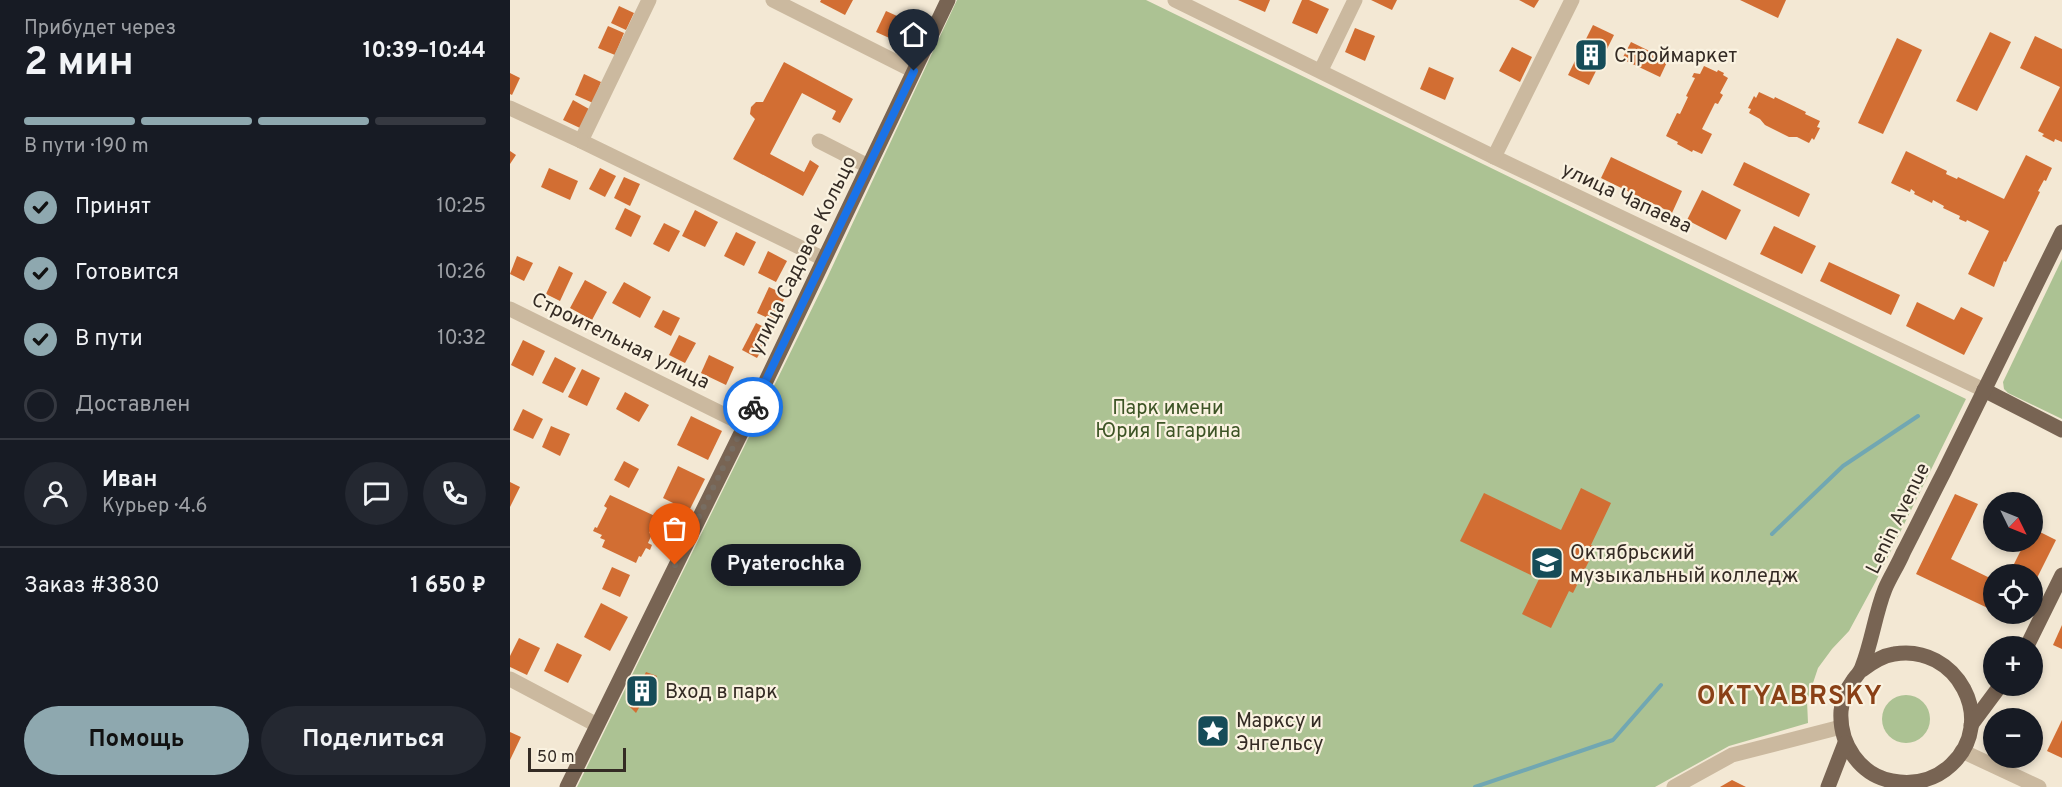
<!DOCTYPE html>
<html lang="ru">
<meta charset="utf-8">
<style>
:root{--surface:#171b24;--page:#242831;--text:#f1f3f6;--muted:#9ea1a6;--line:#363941;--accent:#8ea8af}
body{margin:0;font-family:Overpass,sans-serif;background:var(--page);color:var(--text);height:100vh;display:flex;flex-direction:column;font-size:22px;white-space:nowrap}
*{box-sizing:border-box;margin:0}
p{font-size:20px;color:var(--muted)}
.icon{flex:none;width:33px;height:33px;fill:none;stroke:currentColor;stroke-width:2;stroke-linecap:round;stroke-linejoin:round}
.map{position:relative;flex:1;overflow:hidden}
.details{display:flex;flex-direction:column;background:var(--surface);width:510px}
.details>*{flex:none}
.needle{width:39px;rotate:133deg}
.tools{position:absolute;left:1473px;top:492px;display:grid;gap:12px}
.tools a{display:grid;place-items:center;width:60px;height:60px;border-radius:50%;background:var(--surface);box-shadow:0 3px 9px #0003;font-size:30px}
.scale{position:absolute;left:18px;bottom:15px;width:98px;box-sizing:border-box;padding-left:6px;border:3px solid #342b24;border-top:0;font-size:16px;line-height:21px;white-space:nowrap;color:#342b24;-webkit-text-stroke:4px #faf2e0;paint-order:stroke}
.pin{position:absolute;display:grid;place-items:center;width:51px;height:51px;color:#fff;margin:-62px -26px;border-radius:50% 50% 50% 0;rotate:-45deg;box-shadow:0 0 6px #0007}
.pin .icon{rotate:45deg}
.courier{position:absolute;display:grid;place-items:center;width:60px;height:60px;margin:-30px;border:4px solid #1a73e8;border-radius:50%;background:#fff;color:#222;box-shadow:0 2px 8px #0007}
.bubble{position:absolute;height:42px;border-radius:21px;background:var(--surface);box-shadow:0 3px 9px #0003;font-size:20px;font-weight:700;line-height:42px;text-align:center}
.headline em{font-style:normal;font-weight:700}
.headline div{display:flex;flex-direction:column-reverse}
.headline{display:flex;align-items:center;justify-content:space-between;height:102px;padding:0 24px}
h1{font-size:39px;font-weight:700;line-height:45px}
.bar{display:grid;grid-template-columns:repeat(4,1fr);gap:9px 6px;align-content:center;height:72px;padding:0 24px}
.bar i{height:8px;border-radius:4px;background:var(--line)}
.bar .on{background:var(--accent)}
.bar p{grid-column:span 4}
.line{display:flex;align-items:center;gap:15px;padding:0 24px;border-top:2px solid var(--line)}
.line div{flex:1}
.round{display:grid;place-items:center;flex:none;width:63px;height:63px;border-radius:32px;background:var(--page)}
ol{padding:0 24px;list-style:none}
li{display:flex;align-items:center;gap:18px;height:66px}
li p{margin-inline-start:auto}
li .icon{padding:6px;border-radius:50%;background:var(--accent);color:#111;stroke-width:4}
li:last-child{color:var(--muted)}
li i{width:33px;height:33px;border:3px solid var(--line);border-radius:50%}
.action{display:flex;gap:12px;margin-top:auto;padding:12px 24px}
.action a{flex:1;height:69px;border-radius:36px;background:var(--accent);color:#111;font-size:24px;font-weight:700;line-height:69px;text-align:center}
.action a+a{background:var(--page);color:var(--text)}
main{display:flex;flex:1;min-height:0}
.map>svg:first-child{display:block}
.green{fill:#acc293}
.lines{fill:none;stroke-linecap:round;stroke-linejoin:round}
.stream{stroke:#71a7b2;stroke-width:4}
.building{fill:#d26e33}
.minor{stroke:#cbb99f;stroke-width:15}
.major{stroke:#786453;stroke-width:15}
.done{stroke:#776d62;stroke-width:6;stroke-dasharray:0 10.8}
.route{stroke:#1a73e8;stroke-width:8}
.labels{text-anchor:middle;stroke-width:4.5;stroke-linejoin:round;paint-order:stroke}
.poi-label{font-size:20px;fill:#342b24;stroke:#faf2e0;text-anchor:start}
.street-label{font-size:20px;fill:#342b24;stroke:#faf2e0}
.park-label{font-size:20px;fill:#3d5425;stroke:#faf2e0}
.district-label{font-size:26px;font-weight:bold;letter-spacing:1.5px;fill:#8a4016;stroke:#faf2e0}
</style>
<main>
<section class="details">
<div class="headline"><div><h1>2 мин</h1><p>Прибудет через</p></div><em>10:39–10:44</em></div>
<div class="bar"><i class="on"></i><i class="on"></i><i class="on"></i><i></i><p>В пути · 190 m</p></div>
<ol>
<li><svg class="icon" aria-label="check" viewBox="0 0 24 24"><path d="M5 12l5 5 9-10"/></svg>Принят<p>10:25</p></li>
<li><svg class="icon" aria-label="check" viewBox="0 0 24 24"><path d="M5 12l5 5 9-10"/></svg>Готовится<p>10:26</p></li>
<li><svg class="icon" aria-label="check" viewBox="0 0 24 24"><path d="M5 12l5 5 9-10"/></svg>В пути<p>10:32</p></li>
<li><i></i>Доставлен</li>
</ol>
<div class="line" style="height:108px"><a class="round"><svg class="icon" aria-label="person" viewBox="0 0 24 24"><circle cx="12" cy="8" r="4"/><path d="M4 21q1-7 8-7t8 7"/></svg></a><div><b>Иван</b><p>Курьер · 4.6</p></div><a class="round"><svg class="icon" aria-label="chat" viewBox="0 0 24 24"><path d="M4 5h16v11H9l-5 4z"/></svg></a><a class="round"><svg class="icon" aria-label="phone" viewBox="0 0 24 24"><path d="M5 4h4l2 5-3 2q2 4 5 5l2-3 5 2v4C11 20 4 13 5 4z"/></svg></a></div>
<div class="line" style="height:78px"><div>Заказ #3830</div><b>1 650 ₽</b></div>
<div class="action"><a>Помощь</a><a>Поделиться</a></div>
</section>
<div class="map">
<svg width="1552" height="787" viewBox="0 0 1552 787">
<rect width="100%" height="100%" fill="#f3e8d4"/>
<g class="green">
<polygon points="447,0 636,0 1456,399 1367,579 1339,631 1322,649 1308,668 1297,701 1298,723 1219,746 1145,787 67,787 317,278"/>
<polygon points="1552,259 1552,419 1498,393 1494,389 1493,382"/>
<circle cx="1396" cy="719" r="24"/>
</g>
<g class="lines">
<g class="stream">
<polyline points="1262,534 1333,466 1408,416"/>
<polyline points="965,787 1103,740 1151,685"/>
</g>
</g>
<g class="building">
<polygon points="311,0 343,0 335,15 310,2"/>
<polygon points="728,0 760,0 755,12"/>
<polygon points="792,0 799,0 819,9 807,34 782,23"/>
<polygon points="861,0 887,0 882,10"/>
<polygon points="1009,0 1029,0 1024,8"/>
<polygon points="1230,0 1276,0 1268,18"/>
<polygon points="109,6 124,13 116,30 101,23"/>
<polygon points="376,11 396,20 386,41 366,32"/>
<polygon points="1083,25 1104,35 1079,85 1058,75"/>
<polygon points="98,26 114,33 105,55 88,48"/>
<polygon points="845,28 865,36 855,61 835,52"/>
<polygon points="1480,32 1501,42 1467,111 1446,101"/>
<polygon points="1525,36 1552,49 1552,142 1545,139 1544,142 1532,136 1534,134 1528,131 1550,87 1510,68"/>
<polygon points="1387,38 1412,50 1373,134 1348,123"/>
<polygon points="1121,42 1158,60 1150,77 1112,59"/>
<polygon points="1002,47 1022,57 1010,82 989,71"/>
<polygon points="274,62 343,99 330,123 322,119 326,111 292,93 260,154 294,172 300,160 309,166 293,196 223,159 245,119 240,114 241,107 246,102 253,102"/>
<polygon points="1194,66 1207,72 1208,70 1214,73 1213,75 1218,78 1210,93 1213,95 1209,102 1208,104 1205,103 1192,129 1202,134 1192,154 1183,150 1182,152 1167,144 1168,142 1156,136 1167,113 1170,114 1178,97 1176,96 1185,78 1182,77 1184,73 1190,74"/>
<polygon points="919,67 944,78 935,100 910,89"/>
<polygon points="0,73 10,78 2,95 0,94"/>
<polygon points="74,74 91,82 83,103 65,95"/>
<polygon points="1249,92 1264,99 1265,97 1296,112 1295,114 1310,121 1307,127 1310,128 1304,140 1302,138 1299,143 1287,137 1279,137 1255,125 1250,119 1239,113 1241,109 1238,108 1244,96 1246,98"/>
<polygon points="63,100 79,109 70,128 53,120"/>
<polygon points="0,151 6,155 0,164"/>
<polygon points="1396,151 1437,171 1436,174 1447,179 1448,177 1494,199 1516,155 1542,168 1536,181 1534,180 1528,191 1530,192 1496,262 1494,261 1484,287 1458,274 1479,231 1457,220 1456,222 1449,219 1450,216 1433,208 1434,206 1423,200 1422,203 1404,194 1405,192 1401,189 1400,192 1381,183"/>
<polygon points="1101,157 1172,191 1162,213 1091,178"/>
<polygon points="1234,162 1300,194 1289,217 1223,185"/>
<polygon points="39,168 68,181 60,200 31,187"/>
<polygon points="90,168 106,176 95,197 79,189"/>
<polygon points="114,177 130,184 120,206 104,198"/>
<polygon points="1192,190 1231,210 1216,240 1177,220"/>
<polygon points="115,208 131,216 121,237 105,229"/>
<polygon points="185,210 208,222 195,247 172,236"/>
<polygon points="154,223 170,231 159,252 143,244"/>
<polygon points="1264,226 1306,246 1292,274 1250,254"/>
<polygon points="226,232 246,242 234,266 214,256"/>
<polygon points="258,251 277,261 266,282 248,273"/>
<polygon points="7,256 23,263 14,281 0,274"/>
<polygon points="1319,262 1390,295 1381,315 1310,281"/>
<polygon points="49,266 63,273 50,301 36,294"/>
<polygon points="75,280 97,292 82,320 60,308"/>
<polygon points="114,282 141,297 130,318 102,303"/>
<polygon points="259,287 276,295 264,321 247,313"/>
<polygon points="1407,302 1444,320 1451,307 1473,318 1454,355 1396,326"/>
<polygon points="153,310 170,318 161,336 144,327"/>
<polygon points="246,323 262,331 247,358 232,350"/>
<polygon points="169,335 186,343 175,363 159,355"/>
<polygon points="13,340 35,351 23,376 1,365"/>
<polygon points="199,355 224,367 216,385 191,373"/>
<polygon points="45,357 66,368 53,393 32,383"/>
<polygon points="72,369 90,378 77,406 58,397"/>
<polygon points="115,392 139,405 129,422 106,409"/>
<polygon points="13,409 33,419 23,439 3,430"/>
<polygon points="181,416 212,431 198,460 167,445"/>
<polygon points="41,426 60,434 50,456 32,447"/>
<polygon points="114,461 129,469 119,488 104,480"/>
<polygon points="168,466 195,479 179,511 153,498"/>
<polygon points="0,482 10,487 0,507"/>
<polygon points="1071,488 1101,503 1081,545 1086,547 1063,593 1059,591 1041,628 1012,614 1029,579 950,541 974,493 1051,530"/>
<polygon points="1445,494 1468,504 1441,559 1484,580 1484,611 1406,574"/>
<polygon points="100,495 147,517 139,533 142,534 138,543 142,545 140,550 136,548 131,557 129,556 126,563 92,547 95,540 90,538 92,535 83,531 85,527 87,528 97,508 94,506"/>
<polygon points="1522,528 1546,540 1522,588 1522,574 1499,574 1515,542 1522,542"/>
<polygon points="102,567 120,575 110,597 92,589"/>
<polygon points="91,603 118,617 100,651 74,637"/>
<polygon points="1488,614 1510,614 1506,622"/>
<polygon points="1552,625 1552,649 1543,645"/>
<polygon points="9,638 30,648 17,675 0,667 0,656"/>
<polygon points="47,643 72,655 58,683 34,671"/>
<polygon points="136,672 147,676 126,713 119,706"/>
<polygon points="1552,720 1552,758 1537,751"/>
<polygon points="0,732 11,737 0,760"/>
<polygon points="1222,780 1236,787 1210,787"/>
</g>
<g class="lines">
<g class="minor">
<polyline points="139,0 71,141 314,259"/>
<polyline points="263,0 404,71"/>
<polyline points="665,0 984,157 1474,390"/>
<polyline points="811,70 845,0"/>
<polyline points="0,108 71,141"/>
<polyline points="309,141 358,166"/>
<polyline points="984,157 1062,0"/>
<polyline points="0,309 235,425"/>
<polyline points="0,679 87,725"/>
<polyline points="1452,751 1529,787"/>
<polyline points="1164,787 1222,755 1331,727"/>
</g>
<g class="major">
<polyline points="1474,390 1552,430"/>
<polyline points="1517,646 1552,575"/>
<path d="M 1352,670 C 1361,663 1371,656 1384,654 C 1446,643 1489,721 1441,765 C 1425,780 1404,785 1382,781 C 1350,775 1329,744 1331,711 C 1332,701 1336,690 1342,682 C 1345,677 1350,673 1352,667 C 1362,642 1365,614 1375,589 C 1380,577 1388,565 1393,553 C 1407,526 1420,499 1434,472 C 1473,392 1513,312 1552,232"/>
<polyline points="1461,725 1490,686"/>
<polyline points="57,787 235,425 438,0"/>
<polyline points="1318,787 1335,743"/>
</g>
</g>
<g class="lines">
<polyline class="done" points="165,565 243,407"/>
<polyline class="route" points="243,407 404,71"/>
</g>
<defs>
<symbol id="building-square" viewBox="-11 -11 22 22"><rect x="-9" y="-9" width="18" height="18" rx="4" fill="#164c58" stroke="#faf2e0"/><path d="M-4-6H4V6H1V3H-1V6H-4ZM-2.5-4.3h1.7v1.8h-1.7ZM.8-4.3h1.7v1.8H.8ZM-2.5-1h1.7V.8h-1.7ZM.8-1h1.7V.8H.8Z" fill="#fff"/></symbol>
<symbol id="university-square" viewBox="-11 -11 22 22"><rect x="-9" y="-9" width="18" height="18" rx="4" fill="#164c58" stroke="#faf2e0"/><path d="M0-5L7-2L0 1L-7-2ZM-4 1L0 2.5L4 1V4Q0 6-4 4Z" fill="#fff"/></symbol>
<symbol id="sight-square" viewBox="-11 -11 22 22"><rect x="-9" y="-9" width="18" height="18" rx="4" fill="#164c58" stroke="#faf2e0"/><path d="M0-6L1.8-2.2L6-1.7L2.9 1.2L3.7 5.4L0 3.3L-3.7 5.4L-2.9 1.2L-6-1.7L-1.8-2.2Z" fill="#fff"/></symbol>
</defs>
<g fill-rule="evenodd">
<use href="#building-square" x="1062" y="36" width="38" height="38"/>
<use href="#university-square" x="1018" y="544" width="38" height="38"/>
<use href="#building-square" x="113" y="672" width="38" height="38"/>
<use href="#sight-square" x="684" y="712" width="38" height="38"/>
</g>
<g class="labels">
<g class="poi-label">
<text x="1104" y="62">Строймаркет</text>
<text x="1060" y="559">Октябрьский<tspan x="1060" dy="23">музыкальный колледж</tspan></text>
<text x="155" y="698">Вход в парк</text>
<text x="726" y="727">Марксу и<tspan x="726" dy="23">Энгельсу</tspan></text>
</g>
<g class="street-label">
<text transform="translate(1117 197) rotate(25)" y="7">улица Чапаева</text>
<text transform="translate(292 255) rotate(-64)" y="7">улица Садовое Кольцо</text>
<text transform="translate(111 340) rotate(26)" y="7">Строительная улица</text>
<text transform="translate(1387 518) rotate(-64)" y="7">Lenin Avenue</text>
</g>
<g class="park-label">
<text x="658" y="414">Парк имени<tspan x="658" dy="23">Юрия Гагарина</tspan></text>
</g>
<g class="district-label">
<text x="1280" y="704">OKTYABRSKY</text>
</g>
</g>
</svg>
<div class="tools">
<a><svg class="needle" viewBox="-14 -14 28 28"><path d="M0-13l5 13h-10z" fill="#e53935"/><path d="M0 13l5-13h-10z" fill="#9ea1a6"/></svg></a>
<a><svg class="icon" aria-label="locate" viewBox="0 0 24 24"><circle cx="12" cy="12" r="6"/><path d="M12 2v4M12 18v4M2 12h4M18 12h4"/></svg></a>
<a>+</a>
<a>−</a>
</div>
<div class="scale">50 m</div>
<div class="pin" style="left:165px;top:565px;background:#ea580c"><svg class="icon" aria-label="bag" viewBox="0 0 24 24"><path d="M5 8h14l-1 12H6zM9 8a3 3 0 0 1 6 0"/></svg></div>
<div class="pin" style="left:404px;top:71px;background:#1f2937"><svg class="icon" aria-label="home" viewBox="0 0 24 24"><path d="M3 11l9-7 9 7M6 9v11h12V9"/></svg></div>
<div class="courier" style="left:243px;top:407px"><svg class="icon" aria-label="bike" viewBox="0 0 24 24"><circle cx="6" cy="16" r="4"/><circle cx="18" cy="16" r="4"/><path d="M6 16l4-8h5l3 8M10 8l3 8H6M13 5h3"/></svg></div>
<div class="bubble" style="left:201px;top:544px;width:150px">Pyaterochka</div>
</div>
</main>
